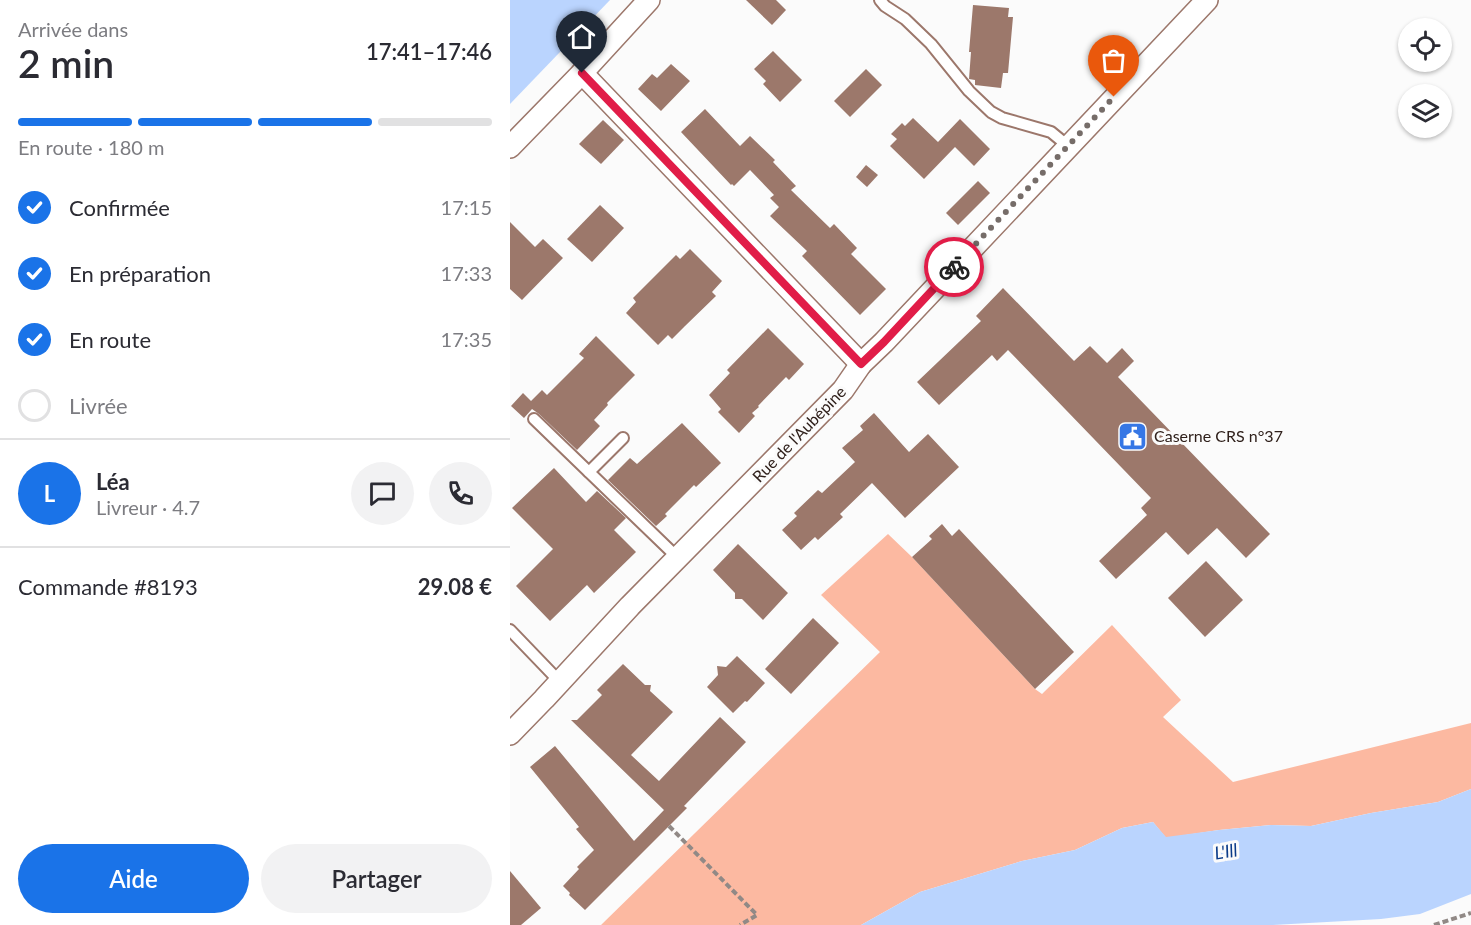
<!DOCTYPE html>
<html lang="fr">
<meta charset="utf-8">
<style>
:root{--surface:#fff;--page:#f2f2f3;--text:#2b2b33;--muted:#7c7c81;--line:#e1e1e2;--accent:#1a73e8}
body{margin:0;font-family:Lato,sans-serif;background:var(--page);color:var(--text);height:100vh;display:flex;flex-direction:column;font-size:22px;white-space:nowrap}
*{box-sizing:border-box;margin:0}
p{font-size:20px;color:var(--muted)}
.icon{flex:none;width:33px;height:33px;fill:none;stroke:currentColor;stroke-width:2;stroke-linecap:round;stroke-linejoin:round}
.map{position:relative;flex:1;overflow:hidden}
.panel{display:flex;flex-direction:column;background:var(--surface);width:510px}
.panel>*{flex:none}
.controls{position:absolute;left:888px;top:18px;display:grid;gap:12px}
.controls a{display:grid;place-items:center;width:54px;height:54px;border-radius:50%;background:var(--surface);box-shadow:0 2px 4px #0004;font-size:30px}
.pin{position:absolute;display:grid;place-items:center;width:51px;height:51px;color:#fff;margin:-62px -26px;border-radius:50% 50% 50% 0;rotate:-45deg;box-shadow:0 0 6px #0007}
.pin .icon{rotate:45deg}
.courier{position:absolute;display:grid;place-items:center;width:60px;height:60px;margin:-30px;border:4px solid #e11d48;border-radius:50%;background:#fff;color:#222;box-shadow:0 2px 8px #0007}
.headline em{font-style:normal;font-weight:600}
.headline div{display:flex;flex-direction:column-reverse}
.headline{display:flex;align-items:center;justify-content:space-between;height:102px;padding:0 18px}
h1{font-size:39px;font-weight:600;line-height:45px}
.bar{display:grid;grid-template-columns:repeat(4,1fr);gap:9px 6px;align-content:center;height:72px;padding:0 18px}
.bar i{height:8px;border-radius:4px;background:var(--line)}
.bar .current{background:var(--accent)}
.bar p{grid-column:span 4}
.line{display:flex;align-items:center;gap:15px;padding:0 18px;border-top:2px solid var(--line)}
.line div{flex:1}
.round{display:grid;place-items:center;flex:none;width:63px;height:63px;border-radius:32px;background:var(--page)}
ol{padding:0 18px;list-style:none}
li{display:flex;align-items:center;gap:18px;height:66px}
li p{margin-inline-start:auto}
li .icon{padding:6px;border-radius:50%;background:var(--accent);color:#fff;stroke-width:4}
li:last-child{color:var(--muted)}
li i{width:33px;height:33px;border:3px solid var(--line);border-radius:50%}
.cta{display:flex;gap:12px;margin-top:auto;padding:12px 18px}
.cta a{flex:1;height:69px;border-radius:36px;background:var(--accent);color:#fff;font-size:24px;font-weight:600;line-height:69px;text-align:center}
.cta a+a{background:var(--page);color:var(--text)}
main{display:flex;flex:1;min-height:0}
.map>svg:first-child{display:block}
.green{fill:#fcb9a1}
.water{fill:#bad4fe}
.building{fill:#9c786b}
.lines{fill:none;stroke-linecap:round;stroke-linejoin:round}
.service-casing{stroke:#9c776b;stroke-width:14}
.minor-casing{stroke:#9c776b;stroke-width:24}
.path{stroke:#918986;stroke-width:4;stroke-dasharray:6 3;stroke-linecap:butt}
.service{stroke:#fff;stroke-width:10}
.minor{stroke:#fff;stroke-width:21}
.done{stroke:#766d69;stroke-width:6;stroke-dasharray:0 10.8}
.route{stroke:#e11d48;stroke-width:8}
.labels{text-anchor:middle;stroke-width:6;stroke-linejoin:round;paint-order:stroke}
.street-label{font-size:16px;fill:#2f201b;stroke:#fbfbfb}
.poi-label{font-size:16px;fill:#2f201b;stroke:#fbfbfb;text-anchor:start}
.water-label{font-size:18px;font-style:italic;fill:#0b3b89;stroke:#fbfbfb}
</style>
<main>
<section class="panel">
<div class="headline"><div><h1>2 min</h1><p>Arrivée dans</p></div><em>17:41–17:46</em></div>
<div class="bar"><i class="current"></i><i class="current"></i><i class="current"></i><i></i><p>En route · 180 m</p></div>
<ol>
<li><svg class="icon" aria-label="check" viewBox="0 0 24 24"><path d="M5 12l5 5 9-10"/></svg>Confirmée<p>17:15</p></li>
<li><svg class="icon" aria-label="check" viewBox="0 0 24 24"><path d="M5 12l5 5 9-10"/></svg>En préparation<p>17:33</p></li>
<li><svg class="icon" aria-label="check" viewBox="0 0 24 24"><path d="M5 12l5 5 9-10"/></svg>En route<p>17:35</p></li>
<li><i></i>Livrée</li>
</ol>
<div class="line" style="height:108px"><b class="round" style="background:var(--accent);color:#fff">L</b><div><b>Léa</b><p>Livreur · 4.7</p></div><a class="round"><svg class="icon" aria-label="chat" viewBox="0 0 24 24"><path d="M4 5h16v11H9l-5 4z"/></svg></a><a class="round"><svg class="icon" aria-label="phone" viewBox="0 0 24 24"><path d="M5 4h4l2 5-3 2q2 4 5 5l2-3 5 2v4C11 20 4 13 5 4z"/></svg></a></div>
<div class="line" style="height:78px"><div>Commande #8193</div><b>29.08 €</b></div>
<div class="cta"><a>Aide</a><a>Partager</a></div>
</section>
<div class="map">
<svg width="961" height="925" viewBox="0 0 961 925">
<rect width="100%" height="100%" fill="#fbfbfb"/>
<polygon class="green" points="378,534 402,557 525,689 532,694 602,625 671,700 653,717 723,782 961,723 961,789 928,802 861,813 801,826 761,825 709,830 656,838 643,822 612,828 565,850 512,861 410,892 351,925 91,925 370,652 311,595"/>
<g class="water">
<polygon points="0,0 100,0 0,104"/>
<polygon points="961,789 961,894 910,914 871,919 763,925 351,925 410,892 512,861 565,850 612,828 643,822 656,837 709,830 761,825 801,826 861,813 928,802"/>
</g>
<g class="building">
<polygon points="236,0 266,0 276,10 262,25"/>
<polygon points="463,5 499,8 498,17 503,17 498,73 493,73 491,88 465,85 465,80 459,79 461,52 459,52"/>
<polygon points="263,51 292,80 270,102 253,84 256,81 244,69"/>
<polygon points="161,64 180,81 151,111 128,89 142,74 147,78"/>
<polygon points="356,69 372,85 340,117 324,101"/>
<polygon points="195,109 230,146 240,136 265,160 263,162 286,186 281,190 320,228 324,224 347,248 341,254 376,289 350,315 292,256 297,251 260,216 269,207 260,198 264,195 240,170 224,186 222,184 221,185 171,132"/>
<polygon points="403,118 428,142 450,119 480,149 464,166 445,147 414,179 380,146 387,139 381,134 392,123 395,126"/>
<polygon points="93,120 114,140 91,164 69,144"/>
<polygon points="356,165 368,175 357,187 346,177"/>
<polygon points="468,181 480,193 448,225 436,213"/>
<polygon points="90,205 114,228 82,262 57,239"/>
<polygon points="0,222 25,247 33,239 53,258 12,300 0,289"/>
<polygon points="180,249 212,281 202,292 206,296 175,326 162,339 158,335 148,345 116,313 126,302 123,298 166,255 170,259"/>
<polygon points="493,288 564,361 580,346 597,363 612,348 624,361 608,377 760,534 736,558 707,528 678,555 656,532 606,579 589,561 637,515 631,508 641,498 498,350 487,361 482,355 429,405 407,382 471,321 466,316"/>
<polygon points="258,328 294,364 279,380 276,377 248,406 249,407 242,413 245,416 229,433 208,412 211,409 199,395 220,373 217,370"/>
<polygon points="86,336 125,375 97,403 98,405 84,420 90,426 67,450 29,414 22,409 14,418 1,406 13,393 21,401 32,390 37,395 74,358 69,354"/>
<polygon points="364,413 399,452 418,434 449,467 395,518 362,483 330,514 333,517 308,540 305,537 291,550 272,530 287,516 284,513 308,490 312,493 345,462 332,448 353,430 350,426"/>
<polygon points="172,423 211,463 186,487 184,485 155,514 157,516 146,526 98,480 120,458 127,464"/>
<polygon points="44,468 76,502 87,491 116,518 104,530 126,552 84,593 77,585 40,621 6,586 43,549 2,508"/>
<polygon points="432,524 442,536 449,529 564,652 525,689 402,557 422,539 419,536"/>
<polygon points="228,544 278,593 253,620 232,599 225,599 225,593 203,570"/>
<polygon points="696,561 733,600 695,637 658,598"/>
<polygon points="303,618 329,643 281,694 255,669"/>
<polygon points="227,656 255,683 237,702 235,701 223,713 197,687 208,675 207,666 216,667"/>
<polygon points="113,664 135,685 141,685 140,691 163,712 121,755 149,781 210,717 236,742 174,806 177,808 75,910 59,895 60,893 53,886 69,869 67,867 84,850 66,829 69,827 20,767 45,746 124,841 154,810 61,720 67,720 92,695 87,690"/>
<polygon points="0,871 31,908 11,925 0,925"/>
</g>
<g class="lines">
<defs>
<g id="service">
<polyline points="370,0 375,6 395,19 421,44 459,91 481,112 492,118 541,132 558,146"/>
<polyline points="24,419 168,558"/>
<polyline points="79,472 113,438"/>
<polyline points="0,630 50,682"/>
</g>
<g id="minor">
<polyline points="72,73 351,364"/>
<polyline points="0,147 72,73 139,0"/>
<polyline points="0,734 34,699 120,606 333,390 351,364 374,342 697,0"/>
</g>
</defs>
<use href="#service" class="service-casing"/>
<use href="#minor" class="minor-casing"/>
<g class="path">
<polyline points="159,826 247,915 230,925"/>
<polyline points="924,925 961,913"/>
</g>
<use href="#service" class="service"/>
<use href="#minor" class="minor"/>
</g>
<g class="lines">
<polyline class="done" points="444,267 604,97"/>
<polyline class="route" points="72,73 351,364 374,342 444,267"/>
</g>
<defs>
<symbol id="civic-square" viewBox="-11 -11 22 22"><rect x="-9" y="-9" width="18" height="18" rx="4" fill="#3677e5" stroke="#fbfbfb"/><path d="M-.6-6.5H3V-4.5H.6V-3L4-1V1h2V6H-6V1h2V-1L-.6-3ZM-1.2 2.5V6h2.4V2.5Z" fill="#fff"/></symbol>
</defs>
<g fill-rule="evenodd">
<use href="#civic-square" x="606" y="420" width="33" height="33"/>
</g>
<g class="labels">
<g class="street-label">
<text transform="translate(289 434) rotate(-46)" y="6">Rue de l'Aubépine</text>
</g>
<g class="poi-label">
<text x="644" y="442">Caserne CRS n°37</text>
</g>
<g class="water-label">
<text transform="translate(716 852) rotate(-9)" y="6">L'Ill</text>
</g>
</g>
</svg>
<div class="controls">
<a><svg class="icon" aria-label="locate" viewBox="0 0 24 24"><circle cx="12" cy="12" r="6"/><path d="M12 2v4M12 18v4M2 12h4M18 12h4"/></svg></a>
<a><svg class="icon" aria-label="layers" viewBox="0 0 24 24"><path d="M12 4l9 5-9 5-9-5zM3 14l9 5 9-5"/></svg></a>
</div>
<div class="pin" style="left:604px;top:97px;background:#ea580c"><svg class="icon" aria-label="bag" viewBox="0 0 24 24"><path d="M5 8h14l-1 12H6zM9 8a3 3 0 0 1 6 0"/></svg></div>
<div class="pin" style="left:72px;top:73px;background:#1f2937"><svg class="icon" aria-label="home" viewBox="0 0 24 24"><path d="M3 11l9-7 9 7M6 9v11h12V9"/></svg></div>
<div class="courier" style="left:444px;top:267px"><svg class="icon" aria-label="bike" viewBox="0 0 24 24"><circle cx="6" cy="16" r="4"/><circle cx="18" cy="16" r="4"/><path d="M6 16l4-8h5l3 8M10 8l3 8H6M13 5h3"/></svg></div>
</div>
</main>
